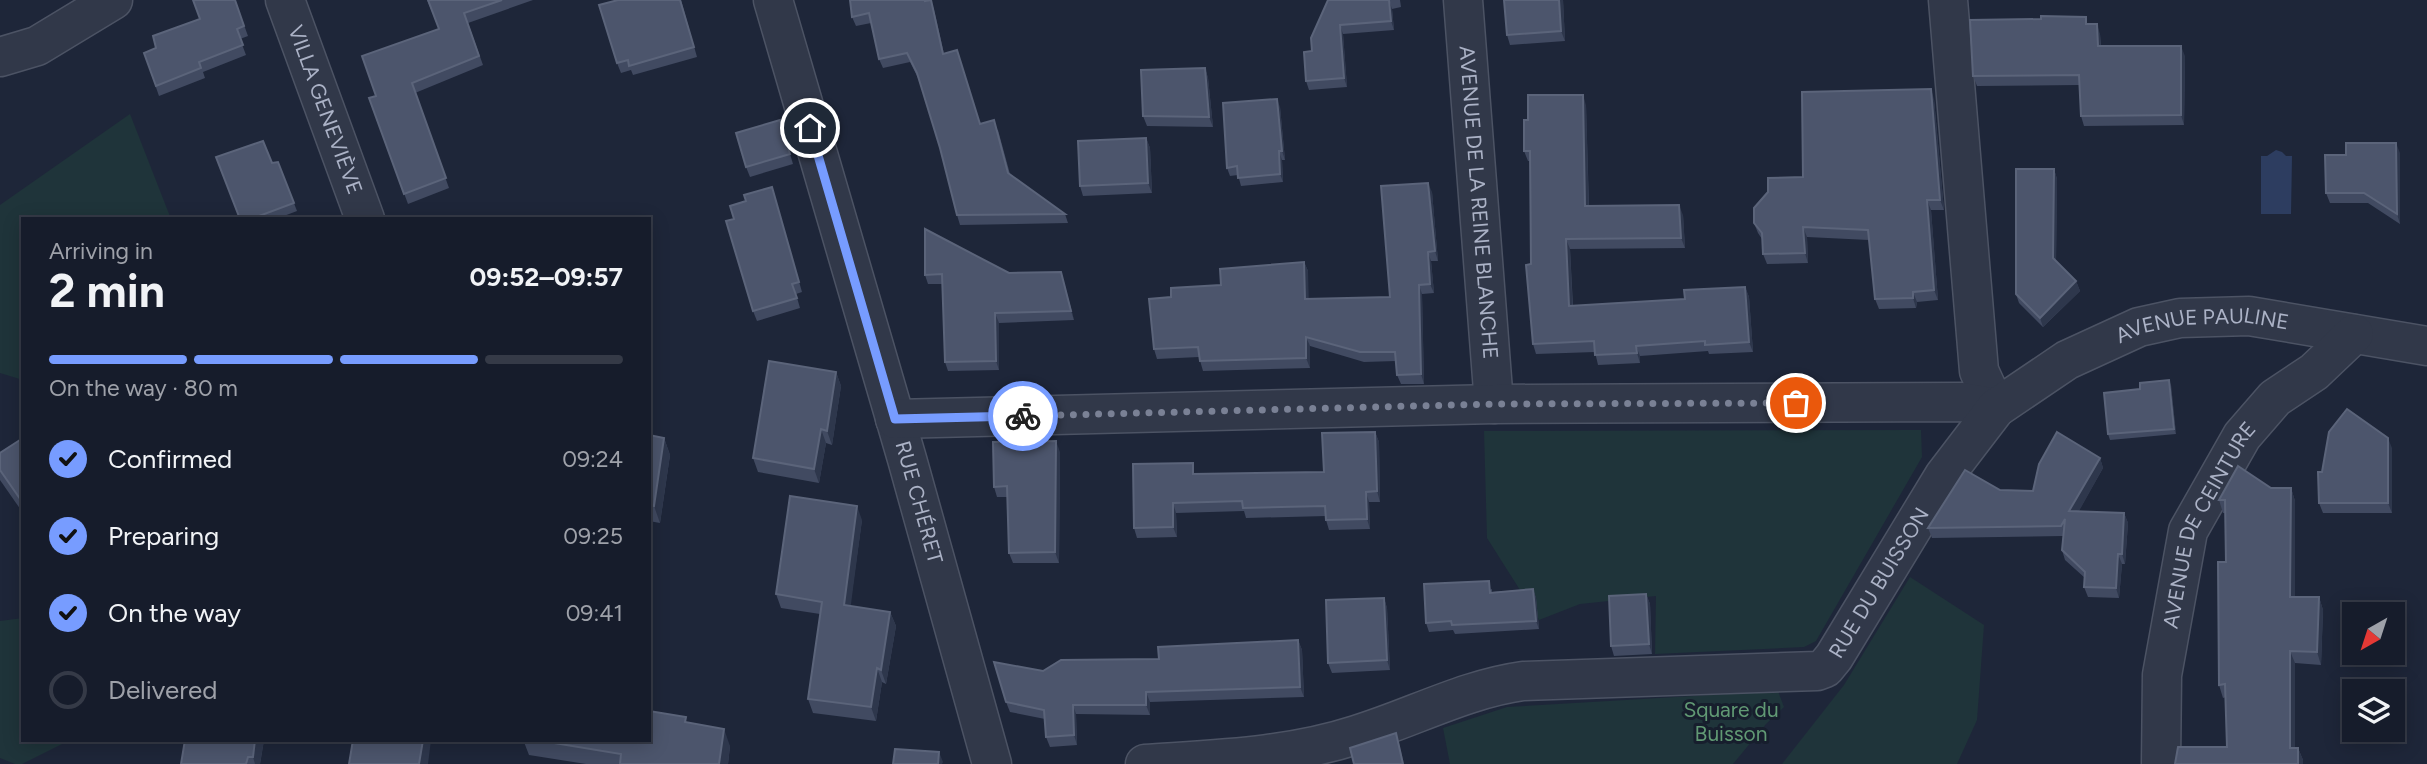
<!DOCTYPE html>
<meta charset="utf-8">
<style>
:root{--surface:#161c2b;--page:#232937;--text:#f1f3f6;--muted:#9ea1a9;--line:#353a47;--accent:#779cff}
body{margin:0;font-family:Figtree,sans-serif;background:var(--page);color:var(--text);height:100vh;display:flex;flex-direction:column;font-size:26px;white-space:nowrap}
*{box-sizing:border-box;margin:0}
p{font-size:23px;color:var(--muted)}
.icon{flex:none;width:38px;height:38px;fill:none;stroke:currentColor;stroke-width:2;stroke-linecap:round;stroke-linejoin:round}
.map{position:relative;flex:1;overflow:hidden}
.side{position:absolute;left:21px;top:217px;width:630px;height:525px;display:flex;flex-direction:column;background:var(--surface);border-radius:0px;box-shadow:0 4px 18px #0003,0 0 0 2px var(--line)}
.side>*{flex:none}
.needle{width:46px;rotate:219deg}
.controls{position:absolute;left:2342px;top:602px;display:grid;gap:14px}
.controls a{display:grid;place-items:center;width:63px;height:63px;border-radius:0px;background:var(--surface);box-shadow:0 4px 18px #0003,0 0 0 2px var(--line);font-size:35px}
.pin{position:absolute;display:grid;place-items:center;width:60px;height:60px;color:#fff;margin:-30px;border:4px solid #fff;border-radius:50%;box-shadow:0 2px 7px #0007}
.courier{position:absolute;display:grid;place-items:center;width:70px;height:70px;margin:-35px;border:5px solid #779cff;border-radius:50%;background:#fff;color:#222;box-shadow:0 2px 9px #0007}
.overview em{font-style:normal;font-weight:700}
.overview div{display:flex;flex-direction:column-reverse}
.overview{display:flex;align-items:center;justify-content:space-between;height:119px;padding:0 28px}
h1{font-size:46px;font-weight:700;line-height:52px}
.bar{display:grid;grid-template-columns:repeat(4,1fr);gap:10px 7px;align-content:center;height:84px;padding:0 28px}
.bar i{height:9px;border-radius:5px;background:var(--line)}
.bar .on{background:var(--accent)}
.bar p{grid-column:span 4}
ol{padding:0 28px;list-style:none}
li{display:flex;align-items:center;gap:21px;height:77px}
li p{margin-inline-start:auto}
li .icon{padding:7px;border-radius:50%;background:var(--accent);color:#111;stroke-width:4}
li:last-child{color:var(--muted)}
li i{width:38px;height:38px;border:4px solid var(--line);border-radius:50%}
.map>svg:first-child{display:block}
.green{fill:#1f343a}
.water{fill:#2d3d60}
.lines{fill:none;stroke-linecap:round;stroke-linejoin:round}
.minor-casing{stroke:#4c5364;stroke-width:41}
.tertiary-casing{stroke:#4c5364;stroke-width:41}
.minor{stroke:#313849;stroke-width:38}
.tertiary{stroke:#313849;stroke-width:38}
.wall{fill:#414a61}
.shaded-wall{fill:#2e374c}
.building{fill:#4c556c;stroke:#5b647a;stroke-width:2}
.done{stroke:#7a8195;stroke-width:7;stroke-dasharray:0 12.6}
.route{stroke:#779cff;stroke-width:9}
.labels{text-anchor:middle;stroke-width:6;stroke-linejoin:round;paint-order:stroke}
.street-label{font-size:21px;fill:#abb2c6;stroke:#171e2d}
.park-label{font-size:21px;fill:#619974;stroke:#171e2d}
</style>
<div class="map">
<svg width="2427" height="764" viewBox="0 0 2427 764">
<rect width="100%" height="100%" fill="#1e2639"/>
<g class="green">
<polygon points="130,114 171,219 23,219 23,380 0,373 0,205"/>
<polygon points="1921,430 1922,457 1816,641 1804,647 1655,654 1656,596 1580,604 1539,620 1487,538 1484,431"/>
<polygon points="1910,577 1984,625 1977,720 1957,764 1782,764 1844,685"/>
<polygon points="23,618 23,740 70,740 22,764 15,764 0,758 0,621"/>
<polygon points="1778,691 1784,707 1766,724 1733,764 1450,764 1443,728 1507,707"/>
</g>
<polygon class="water" points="2276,150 2282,152 2286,156 2292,156 2291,214 2261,214 2261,156 2267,156"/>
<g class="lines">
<defs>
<g id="minor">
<path id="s1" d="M 285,0 L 365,219"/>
<path id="s2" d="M 773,0 L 907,459 L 992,764"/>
<path id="s3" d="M 1463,0 L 1494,404"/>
<polyline points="1948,0 1979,371 1996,408"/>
<polyline points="895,419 1494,404 1962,402 1996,408"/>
<path id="s4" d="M 1145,764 C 1216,759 1288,757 1356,735 C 1412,718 1465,689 1523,681 L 1817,671 L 1825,668 L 1834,657 L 1944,476 L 1996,408 L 2067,360 L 2139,327 L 2180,318 L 2249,316 L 2427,346"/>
<path id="s5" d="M 2161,764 L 2162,675 L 2188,531 L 2242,436 L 2275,398 L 2314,372 L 2354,334"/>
</g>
<polyline id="tertiary" points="0,57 37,46 113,0"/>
</defs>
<use href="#minor" class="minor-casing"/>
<use href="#tertiary" class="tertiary-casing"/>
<use href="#minor" class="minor"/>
<use href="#tertiary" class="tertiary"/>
</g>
<g class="wall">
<polygon points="235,0 248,36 240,39 246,55 203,72 205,78 159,96 144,53 156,48"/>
<polygon points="427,0 533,0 468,23 483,65 415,93 449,188 408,204 369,98 376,96 439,29"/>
<polygon points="681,0 697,57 633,75 631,70 621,73 617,63"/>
<polygon points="850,0 931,0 934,10 944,54 981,124 998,130 1010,174 1065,214 1068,223 960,225 957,215 940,148 919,80 910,62 883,68 879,59 871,23 856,26 852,17"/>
<polygon points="1328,0 1400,0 1401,7 1392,9 1394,30 1343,34 1347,87 1309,90 1306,81"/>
<polygon points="1504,0 1563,0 1565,41 1510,45 1507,35"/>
<polygon points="2089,24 2100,34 2101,46 2185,56 2184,125 2084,126 2081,116 2079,85 1977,86 1973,76"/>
<polygon points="1205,68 1208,78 1213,127 1147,126 1143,116"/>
<polygon points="1934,99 1944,210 1931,210 1938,300 1917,302 1916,308 1879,309 1875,299 1869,240 1807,237 1808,263 1767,264 1763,254 1762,239 1758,233 1754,223 1803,177"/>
<polygon points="1586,105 1589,206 1683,215 1685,248 1570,249 1573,306 1685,299 1745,287 1749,297 1753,352 1709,354 1708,351 1640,356 1640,363 1598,365 1595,352 1536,354 1533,344 1530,161 1528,161 1524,151 1528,120"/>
<polygon points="1280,107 1285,160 1282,160 1283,182 1241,186 1238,175 1230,176 1227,168"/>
<polygon points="783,130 793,164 750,177 746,167"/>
<polygon points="1146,138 1150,148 1152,193 1083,196 1080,186"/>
<polygon points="2400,153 2400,224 2368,203 2330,203 2326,193"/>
<polygon points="278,162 297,211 276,219 240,219 272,163"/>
<polygon points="2054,169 2057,179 2056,261 2076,281 2080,291 2043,327 2019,303 2016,294"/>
<polygon points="1432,192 1438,261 1431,261 1434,293 1422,294 1424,384 1401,384 1397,375 1396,361 1364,362 1310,346 1310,368 1203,371 1199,357 1157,359 1154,349 1171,297 1221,285 1304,262 1308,271 1308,299 1390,297"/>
<polygon points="775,197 802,292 796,294 800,308 757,321 753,311 734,219"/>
<polygon points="1009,273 1064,282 1074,320 999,323 999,370 948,371 945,362 942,284 928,284 925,275"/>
<polygon points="836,372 841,386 832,445 826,443 819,483 758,472 753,458"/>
<polygon points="2171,385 2176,434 2110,440 2108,434"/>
<polygon points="1375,432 1379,442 1380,502 1369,502 1370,529 1329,530 1326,520 1326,516 1246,518 1244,511 1176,513 1177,537 1137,538 1134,528 1197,474 1324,472"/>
<polygon points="649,435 664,438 670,455 660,523 649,521"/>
<polygon points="23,438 23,513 0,480 0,453"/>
<polygon points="2392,448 2392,513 2323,513 2319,503 2322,472"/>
<polygon points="1060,452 1059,563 1013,563 1009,553 1008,497 997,497 994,487"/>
<polygon points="2100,458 2103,468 2078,512 2124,513 2128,523 2125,564 2122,564 2119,598 2088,597 2084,587 2085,578 2065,560 2062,550 2063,536 1932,538 1928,528 2033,491"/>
<polygon points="2271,488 2291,488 2295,501 2295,597 2319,597 2323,610 2321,665 2295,663 2295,748 2298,748 2303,760 2303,764 2175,764 2227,747 2226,697 2223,698 2219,685 2226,562 2225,513 2223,513 2219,500"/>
<polygon points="862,520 850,606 890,612 896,626 886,684 882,682 876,721 813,713 808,699 820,614 781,608 776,594"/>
<polygon points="1492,589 1492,592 1533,589 1536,598 1539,629 1455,634 1453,630 1429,632 1426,623"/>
<polygon points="1646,594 1650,604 1652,654 1614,656 1611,646"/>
<polygon points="1384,598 1387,608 1390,670 1332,673 1328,663"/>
<polygon points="1298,640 1302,650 1304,697 1150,702 1150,715 1076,714 1077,745 1050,747 1046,737 1045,719 1010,712 1006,702 1043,671 1159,659"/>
<polygon points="688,722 730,746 728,764 586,764 529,755 524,742 514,740 649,740"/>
<polygon points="264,740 260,764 181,764"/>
</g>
<g class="shaded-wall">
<polygon points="931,0 934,10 946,63 943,54"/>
<polygon points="1389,0 1392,9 1394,30 1391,21"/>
<polygon points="1559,0 1563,0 1565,41 1561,31"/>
<polygon points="2097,24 2100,34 2101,56 2098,46"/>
<polygon points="1340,25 1343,34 1347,87 1344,78"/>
<polygon points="2181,46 2185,56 2184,125 2181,115"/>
<polygon points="1205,68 1208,78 1213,127 1209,117"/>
<polygon points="1931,89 1934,99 1944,210 1940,200"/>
<polygon points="1583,95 1586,105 1589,216 1585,206"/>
<polygon points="1277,99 1280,107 1285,160 1282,151"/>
<polygon points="1146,138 1150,148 1152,193 1148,183"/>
<polygon points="2396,143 2400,153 2400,224 2397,214"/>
<polygon points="1279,151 1282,160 1283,182 1280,174"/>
<polygon points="2054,169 2057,179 2056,267 2053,258"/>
<polygon points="1428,183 1432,192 1438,261 1435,251"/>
<polygon points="1927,200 1931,210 1938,300 1934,290"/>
<polygon points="1679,205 1683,215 1685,248 1681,238"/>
<polygon points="1803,227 1807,237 1808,263 1805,253"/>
<polygon points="1566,239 1570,249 1573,316 1569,306"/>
<polygon points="1428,252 1431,261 1434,293 1430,284"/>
<polygon points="1304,262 1308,271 1309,308 1305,299"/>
<polygon points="1061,272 1064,282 1074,320 1071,311"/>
<polygon points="2076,281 2080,291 2043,327 2040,318"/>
<polygon points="1419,285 1422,294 1424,384 1421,374"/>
<polygon points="1745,287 1749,297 1753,352 1749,342"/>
<polygon points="1913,292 1917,302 1916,308 1913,298"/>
<polygon points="995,313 999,323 999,370 996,361"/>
<polygon points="1306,337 1310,346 1310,368 1306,358"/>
<polygon points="1636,346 1640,356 1640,363 1637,353"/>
<polygon points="836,372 841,386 832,445 827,431"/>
<polygon points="2169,380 2171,385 2176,434 2174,429"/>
<polygon points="821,429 826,443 819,483 814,469"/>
<polygon points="1375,432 1379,442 1380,502 1377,491"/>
<polygon points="664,438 670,455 660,523 654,506"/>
<polygon points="2388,438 2392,448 2392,513 2388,503"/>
<polygon points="1056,441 1060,452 1059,563 1055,552"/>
<polygon points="2100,458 2103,468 2073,522 2069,511"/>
<polygon points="2291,488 2295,501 2295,610 2290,597"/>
<polygon points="1366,492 1369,502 1370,529 1367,519"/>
<polygon points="1173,503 1176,513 1177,537 1173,527"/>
<polygon points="857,506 862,520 849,619 844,605"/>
<polygon points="2124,513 2128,523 2125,564 2122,554"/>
<polygon points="2118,554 2122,564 2119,598 2116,588"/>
<polygon points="1533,589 1536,598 1539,629 1536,621"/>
<polygon points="1646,594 1650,604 1652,654 1649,644"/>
<polygon points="2319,597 2323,610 2321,665 2317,652"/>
<polygon points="1384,598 1387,608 1390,670 1387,660"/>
<polygon points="890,612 896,626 886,684 881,670"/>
<polygon points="1298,640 1302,650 1304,697 1300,687"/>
<polygon points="2290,651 2295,663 2295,760 2290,748"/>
<polygon points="877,668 882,682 876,721 871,707"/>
<polygon points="1146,692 1150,702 1150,715 1146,705"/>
<polygon points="1073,705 1076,714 1077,745 1074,735"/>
<polygon points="724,729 730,746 728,764 719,764"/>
<polygon points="1396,733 1399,743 1404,764 1403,764"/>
<polygon points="255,740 264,740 260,764 255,764 253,757"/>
<polygon points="423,740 431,740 428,764 419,764"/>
<polygon points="2298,748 2303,760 2303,764 2298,764"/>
<polygon points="939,752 943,762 942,764 938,764"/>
</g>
<g class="building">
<polygon points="193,0 235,0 244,26 237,29 243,45 199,62 201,68 156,86 144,53 156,48 153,36 200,19"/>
<polygon points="428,0 502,0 464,13 479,56 412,83 446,178 404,194 369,98 376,96 362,56 439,29"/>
<polygon points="618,0 680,0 694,47 629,66 628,60 617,63 599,5"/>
<polygon points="850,0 925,0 925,1 931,0 943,54 957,50 980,124 994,120 1008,173 1065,214 957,215 940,148 917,73 907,53 879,59 869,13 852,17"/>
<polygon points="1328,0 1389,0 1391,21 1340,25 1344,78 1306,81 1304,52 1312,51 1311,38"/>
<polygon points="1504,0 1559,0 1561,31 1507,35"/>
<polygon points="2041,16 2086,17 2086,24 2097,24 2098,46 2181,46 2181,115 2081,116 2079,75 1973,76 1970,20 2041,19"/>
<polygon points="1205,68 1209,117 1143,116 1141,70"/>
<polygon points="1931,89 1940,200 1927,200 1934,290 1913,292 1913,298 1875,299 1868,230 1803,227 1805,253 1763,254 1762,233 1754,223 1754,208 1768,192 1768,178 1803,177 1802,92"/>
<polygon points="1528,95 1583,95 1585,206 1679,205 1681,238 1566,239 1569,306 1685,299 1684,290 1745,287 1749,342 1705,345 1705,341 1636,346 1637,353 1595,355 1594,341 1533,344 1526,265 1531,264 1530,151 1524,151 1524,120 1528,120"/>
<polygon points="1277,99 1282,151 1279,151 1280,174 1238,178 1237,166 1227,168 1223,103"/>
<polygon points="780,120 790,154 746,167 736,133"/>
<polygon points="1146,138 1148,183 1080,186 1078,141"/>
<polygon points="263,141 272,163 278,162 294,203 251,219 240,219 216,157"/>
<polygon points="2346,143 2396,143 2397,214 2364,193 2326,193 2325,155 2346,155"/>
<polygon points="2016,169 2054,169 2053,258 2076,281 2040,318 2016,294"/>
<polygon points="1428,183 1435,251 1428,252 1430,284 1419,285 1421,374 1397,375 1395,352 1360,352 1306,337 1306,358 1200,361 1198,347 1154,349 1149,299 1171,297 1171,288 1221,285 1220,269 1304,262 1305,299 1390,297 1381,186"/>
<polygon points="772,187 799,282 792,284 797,298 753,311 726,221 734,219 730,206 746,201 744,195"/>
<polygon points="925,229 1009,273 1061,272 1071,311 995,313 996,361 945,362 942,274 925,275"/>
<polygon points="769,361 836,372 827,431 821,429 814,469 753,458"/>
<polygon points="2169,380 2174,429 2108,434 2104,393 2140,389 2140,383"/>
<polygon points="2347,409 2388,438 2388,503 2319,503 2318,472 2322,472 2329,432"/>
<polygon points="1375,432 1377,491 1366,492 1367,519 1326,520 1325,506 1243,508 1242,501 1173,503 1173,527 1134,528 1133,464 1193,463 1193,474 1324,472 1322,433"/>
<polygon points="2057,432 2100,458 2069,511 2124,513 2122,554 2118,554 2116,588 2084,587 2085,572 2062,550 2065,519 2061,526 1928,528 1965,470 2000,490 2033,491 2039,464"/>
<polygon points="649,435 664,438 654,506 649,505"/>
<polygon points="23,438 23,503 0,470 0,453"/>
<polygon points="1056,441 1055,552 1009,553 1007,486 994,487 993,442"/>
<polygon points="2238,466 2271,488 2291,488 2290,597 2319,597 2317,652 2290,651 2290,748 2298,748 2298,764 2175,764 2178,747 2227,747 2225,684 2219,685 2218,562 2226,562 2225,500 2219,500"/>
<polygon points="790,496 857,506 844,605 890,612 881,670 877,668 871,707 808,699 822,602 776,594"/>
<polygon points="1489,581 1490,593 1533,589 1536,621 1452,625 1451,621 1426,623 1424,584"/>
<polygon points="1646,594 1649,644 1611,646 1609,596"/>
<polygon points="1384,598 1387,660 1328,663 1326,600"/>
<polygon points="1298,640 1300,687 1146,692 1146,705 1073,705 1074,735 1046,737 1044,710 1006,702 994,662 1043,671 1061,660 1159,659 1158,647"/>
<polygon points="649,711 686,717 685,722 724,729 719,764 620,764 621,754 536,740 649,740"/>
<polygon points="1396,733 1403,764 1354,764 1350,748"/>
<polygon points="185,740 255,740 253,757 248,757 246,764 181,764"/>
<polygon points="353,740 423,740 419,764 349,764"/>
<polygon points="895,749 939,752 938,764 893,764"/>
</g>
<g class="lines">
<polyline class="done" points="1023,416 1494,404 1796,403"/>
<polyline class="route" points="810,128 895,419 1023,416"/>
</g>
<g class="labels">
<g class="street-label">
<text dy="7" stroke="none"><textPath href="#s1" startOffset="117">VILLA GENEVIÈVE</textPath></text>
<text dy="7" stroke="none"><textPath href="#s3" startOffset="203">AVENUE DE LA REINE BLANCHE</textPath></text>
<text dy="7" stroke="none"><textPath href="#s4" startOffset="1232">AVENUE PAULINE</textPath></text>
<text dy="7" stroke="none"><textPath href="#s2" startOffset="523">RUE CHÉRET</textPath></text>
<text dy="7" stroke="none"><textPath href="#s5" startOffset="248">AVENUE DE CEINTURE</textPath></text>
<text dy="7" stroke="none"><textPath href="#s4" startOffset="793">RUE DU BUISSON</textPath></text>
</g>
<g class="park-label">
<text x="1731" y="717">Square du<tspan x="1731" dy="24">Buisson</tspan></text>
</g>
</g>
</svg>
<div class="controls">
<a><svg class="needle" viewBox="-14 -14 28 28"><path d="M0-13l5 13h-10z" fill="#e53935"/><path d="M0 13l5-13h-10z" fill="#9ea1a9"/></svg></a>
<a><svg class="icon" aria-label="layers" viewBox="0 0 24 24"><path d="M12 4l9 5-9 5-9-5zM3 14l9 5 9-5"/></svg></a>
</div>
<div class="pin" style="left:1796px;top:403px;background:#ea580c"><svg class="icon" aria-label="bag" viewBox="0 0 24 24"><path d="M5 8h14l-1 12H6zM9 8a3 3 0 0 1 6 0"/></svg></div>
<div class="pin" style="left:810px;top:128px;background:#1f2937"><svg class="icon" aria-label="home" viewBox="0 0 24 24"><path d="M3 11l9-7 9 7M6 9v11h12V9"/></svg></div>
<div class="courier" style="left:1023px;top:416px"><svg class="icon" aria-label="bike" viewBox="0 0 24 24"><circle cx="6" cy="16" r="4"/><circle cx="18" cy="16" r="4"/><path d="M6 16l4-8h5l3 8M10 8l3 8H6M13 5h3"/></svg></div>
<section class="side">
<div class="overview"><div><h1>2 min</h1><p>Arriving in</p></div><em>09:52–09:57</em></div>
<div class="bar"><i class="on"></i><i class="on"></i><i class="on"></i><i></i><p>On the way · 80 m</p></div>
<ol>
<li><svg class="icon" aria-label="check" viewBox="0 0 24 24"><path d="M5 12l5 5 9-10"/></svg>Confirmed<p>09:24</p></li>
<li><svg class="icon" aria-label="check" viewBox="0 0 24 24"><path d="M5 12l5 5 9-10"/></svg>Preparing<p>09:25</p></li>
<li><svg class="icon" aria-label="check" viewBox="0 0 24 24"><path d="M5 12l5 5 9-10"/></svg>On the way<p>09:41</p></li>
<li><i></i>Delivered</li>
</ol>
</section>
</div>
